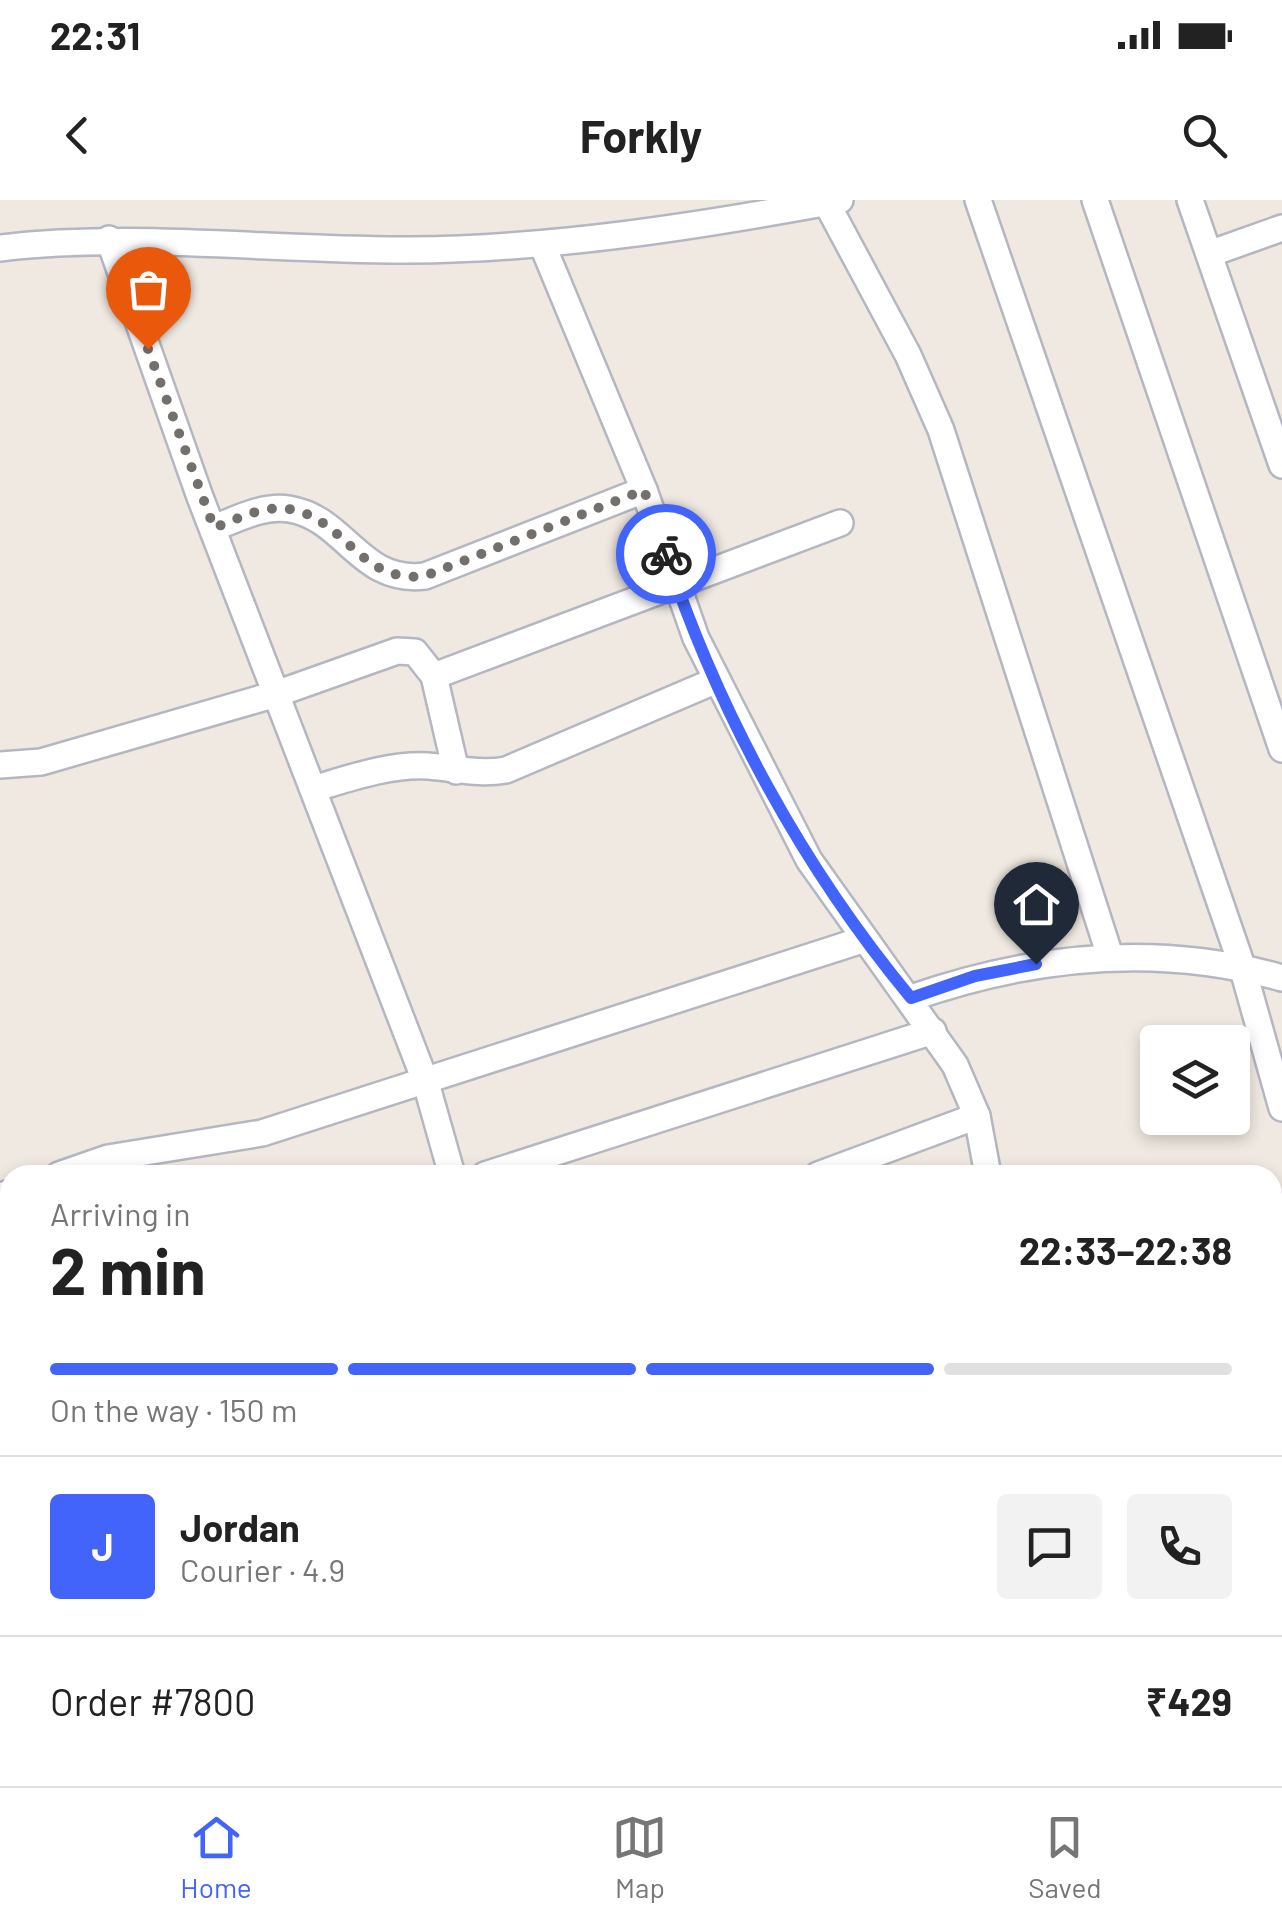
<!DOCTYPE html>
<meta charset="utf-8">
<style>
:root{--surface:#fff;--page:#f2f2f2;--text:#222;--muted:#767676;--line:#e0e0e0;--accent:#4264fb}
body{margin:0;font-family:Barlow,sans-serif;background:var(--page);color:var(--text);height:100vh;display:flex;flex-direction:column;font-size:38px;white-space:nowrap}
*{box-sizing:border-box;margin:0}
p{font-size:32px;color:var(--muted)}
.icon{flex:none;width:55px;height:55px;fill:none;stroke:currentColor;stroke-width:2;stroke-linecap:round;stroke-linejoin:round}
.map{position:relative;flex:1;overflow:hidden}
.drawer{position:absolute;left:0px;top:965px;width:1282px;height:622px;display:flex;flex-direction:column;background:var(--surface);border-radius:30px 30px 0 0;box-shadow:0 5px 15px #0003}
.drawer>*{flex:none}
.controls{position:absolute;left:1140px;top:825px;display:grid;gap:20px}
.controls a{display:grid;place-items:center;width:110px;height:110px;border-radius:10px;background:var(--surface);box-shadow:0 5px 15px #0003;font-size:50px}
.pin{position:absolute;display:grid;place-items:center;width:85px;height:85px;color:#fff;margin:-102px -42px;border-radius:50% 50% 50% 0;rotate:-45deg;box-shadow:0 0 10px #0007}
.pin .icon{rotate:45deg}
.courier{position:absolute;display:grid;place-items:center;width:100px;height:100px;margin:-50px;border:8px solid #4264fb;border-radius:50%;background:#fff;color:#222;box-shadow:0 2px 12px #0007}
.head em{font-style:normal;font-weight:700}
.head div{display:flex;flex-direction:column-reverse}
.head{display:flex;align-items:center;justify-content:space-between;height:170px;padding:0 50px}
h1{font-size:65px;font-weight:700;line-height:75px}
.bar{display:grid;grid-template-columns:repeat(4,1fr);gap:15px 10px;align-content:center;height:120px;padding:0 50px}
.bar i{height:12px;border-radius:8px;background:var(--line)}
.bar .on{background:var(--accent)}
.bar p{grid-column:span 4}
.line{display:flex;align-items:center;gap:25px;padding:0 50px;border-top:2px solid var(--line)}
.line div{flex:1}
.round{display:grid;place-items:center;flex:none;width:105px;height:105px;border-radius:10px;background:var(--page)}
.status{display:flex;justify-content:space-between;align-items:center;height:70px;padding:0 50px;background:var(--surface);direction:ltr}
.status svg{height:28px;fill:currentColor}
header{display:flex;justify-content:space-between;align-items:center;height:130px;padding:0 50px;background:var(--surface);font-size:45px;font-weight:700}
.tab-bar{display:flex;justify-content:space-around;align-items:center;height:140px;border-top:2px solid var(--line);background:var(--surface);font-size:28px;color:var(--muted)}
.tab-bar a{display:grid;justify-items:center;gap:5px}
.tab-bar .on{color:var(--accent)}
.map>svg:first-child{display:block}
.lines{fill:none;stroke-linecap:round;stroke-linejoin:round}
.canal{stroke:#75cff0;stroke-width:30}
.service-casing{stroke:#b4b7c1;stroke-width:18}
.minor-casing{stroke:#b4b7c1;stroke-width:30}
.service{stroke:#fff;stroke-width:12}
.minor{stroke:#fff;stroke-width:25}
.done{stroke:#726f6d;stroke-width:10;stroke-dasharray:0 18}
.route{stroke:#4264fb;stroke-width:12}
</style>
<div class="status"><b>22:31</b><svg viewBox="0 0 49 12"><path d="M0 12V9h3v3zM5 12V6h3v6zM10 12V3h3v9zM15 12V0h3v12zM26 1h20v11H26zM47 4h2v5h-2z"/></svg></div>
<header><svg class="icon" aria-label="back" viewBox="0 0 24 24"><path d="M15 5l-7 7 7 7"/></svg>Forkly<svg class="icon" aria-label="search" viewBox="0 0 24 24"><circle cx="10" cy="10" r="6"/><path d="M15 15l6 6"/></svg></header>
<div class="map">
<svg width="1282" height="1586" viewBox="0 0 1282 1586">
<rect width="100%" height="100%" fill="#efe9e1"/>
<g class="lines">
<g class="canal">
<polyline points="1272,1542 1282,1535"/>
<polyline points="1216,1586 1227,1578"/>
</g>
<defs>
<polyline id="service" points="1272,1343 1282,1333"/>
<g id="minor">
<polyline points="978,0 1242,766 1282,908"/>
<polyline points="1095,0 1282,549"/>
<polyline points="1190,0 1282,265"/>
<polyline points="826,2 908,155 941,230 1110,756"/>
<polyline points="109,39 200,297 426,883 452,975"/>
<polyline points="542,44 644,290 696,438 809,660 955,865 977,916 988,975"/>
<path d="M 0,48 C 137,32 273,51 410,50 C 553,49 699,26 840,0"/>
<polyline points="1209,54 1282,28"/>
<path d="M 214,328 C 237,319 263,305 289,309 C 346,318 359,384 425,376 L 644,290"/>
<polyline points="434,476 840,323"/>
<polyline points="0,565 41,562 276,494 397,451 415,452 434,476 456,571"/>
<path d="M 313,589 C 350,578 389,564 428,566 C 456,568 478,575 506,570 L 717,480"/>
<path d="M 911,798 C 1031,756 1158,743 1282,778"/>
<polyline points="59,975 108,958 262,933 862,740"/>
<polyline points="485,975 933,831"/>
<polyline points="818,975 977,916"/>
<polyline points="0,996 10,993"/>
<polyline points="1272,1011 1282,1007"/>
<polyline points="0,1121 10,1118"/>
<polyline points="0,1157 10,1182"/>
<polyline points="0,1361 10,1358"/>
<polyline points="1272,1465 1282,1458"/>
<polyline points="156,1578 159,1586"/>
<polyline points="658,1578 661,1586"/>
<polyline points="71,1586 94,1578"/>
<polyline points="1092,1586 1105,1578"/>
</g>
</defs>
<use href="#service" class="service-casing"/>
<use href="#minor" class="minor-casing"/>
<use href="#service" class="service"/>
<use href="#minor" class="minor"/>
</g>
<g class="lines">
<path class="done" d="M 148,149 L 214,328 C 237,319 263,305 289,309 C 346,318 359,384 425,376 L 644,290 L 666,354"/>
<path class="route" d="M 666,354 C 719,514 804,669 911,798 L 975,776 L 1036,764"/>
</g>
</svg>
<div class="controls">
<a><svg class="icon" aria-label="layers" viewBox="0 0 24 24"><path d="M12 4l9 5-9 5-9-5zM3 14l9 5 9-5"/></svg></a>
</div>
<div class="pin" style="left:148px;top:149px;background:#ea580c"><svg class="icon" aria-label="bag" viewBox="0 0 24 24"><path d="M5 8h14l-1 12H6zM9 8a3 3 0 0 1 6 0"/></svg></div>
<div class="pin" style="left:1036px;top:764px;background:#1f2937"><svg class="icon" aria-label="home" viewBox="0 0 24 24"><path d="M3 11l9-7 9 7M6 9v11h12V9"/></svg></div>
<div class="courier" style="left:666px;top:354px"><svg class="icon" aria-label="bike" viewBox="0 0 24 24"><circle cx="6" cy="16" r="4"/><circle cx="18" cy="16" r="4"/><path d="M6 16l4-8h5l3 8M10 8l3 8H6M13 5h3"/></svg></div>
<section class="drawer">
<div class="head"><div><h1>2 min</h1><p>Arriving in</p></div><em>22:33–22:38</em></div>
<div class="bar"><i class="on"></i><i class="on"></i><i class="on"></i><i></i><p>On the way · 150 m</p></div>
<div class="line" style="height:180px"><b class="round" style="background:var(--accent);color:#fff">J</b><div><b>Jordan</b><p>Courier · 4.9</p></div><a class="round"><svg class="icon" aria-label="chat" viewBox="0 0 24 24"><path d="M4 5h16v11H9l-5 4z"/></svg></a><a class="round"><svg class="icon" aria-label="phone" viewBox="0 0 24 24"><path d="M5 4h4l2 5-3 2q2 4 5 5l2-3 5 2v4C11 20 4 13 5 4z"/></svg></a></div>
<div class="line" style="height:130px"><div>Order #7800</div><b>₹429</b></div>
</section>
</div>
<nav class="tab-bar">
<a class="on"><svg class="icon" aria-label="home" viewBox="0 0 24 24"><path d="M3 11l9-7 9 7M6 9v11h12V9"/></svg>Home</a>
<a><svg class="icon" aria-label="map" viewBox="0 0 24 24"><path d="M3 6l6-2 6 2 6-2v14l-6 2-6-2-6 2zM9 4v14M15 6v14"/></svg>Map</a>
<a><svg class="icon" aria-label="saved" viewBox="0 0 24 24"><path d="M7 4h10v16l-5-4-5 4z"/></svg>Saved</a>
</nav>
